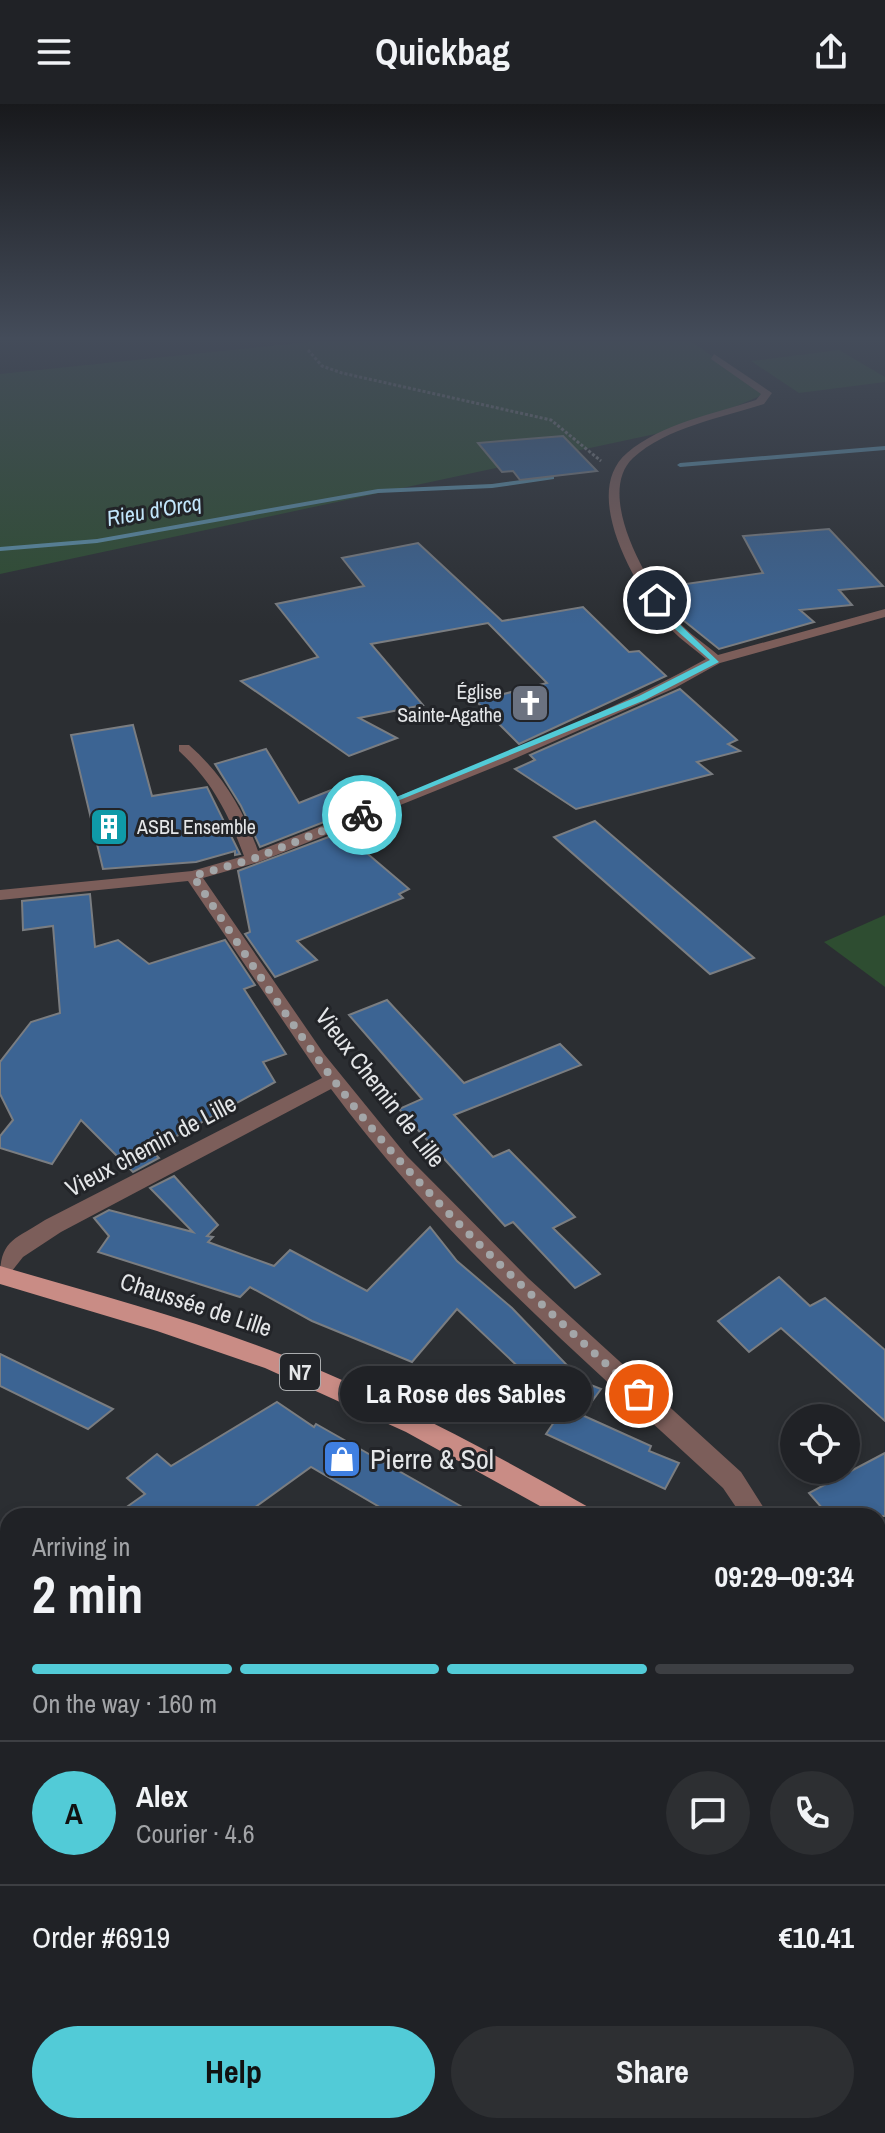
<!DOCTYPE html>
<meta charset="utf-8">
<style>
:root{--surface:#202226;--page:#2d2f32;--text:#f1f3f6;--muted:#a2a4a7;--line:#3d3f43;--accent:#52cbd7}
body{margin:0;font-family:"Archivo Narrow",sans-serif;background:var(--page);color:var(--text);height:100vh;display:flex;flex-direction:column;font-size:30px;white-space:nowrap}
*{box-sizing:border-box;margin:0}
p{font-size:26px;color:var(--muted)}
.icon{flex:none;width:44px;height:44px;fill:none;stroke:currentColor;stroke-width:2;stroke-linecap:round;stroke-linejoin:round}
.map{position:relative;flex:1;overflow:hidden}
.side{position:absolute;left:0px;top:1404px;width:886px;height:626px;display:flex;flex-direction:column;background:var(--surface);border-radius:24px 24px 0 0;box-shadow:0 4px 12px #0003,0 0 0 2px var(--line)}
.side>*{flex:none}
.buttons{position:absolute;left:780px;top:1300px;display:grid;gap:16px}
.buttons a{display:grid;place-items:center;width:80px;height:80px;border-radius:50%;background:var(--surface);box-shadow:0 4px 12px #0003,0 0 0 2px var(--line);font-size:40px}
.pin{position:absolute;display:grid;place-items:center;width:68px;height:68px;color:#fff;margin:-34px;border:4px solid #fff;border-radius:50%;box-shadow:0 2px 8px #0007}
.courier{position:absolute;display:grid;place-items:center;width:80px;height:80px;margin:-40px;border:6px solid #52cbd7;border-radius:50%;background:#fff;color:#222;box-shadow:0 2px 10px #0007}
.bubble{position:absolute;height:56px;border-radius:28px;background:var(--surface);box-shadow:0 4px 12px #0003,0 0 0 2px var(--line);font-size:26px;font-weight:700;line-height:56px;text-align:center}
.summary em{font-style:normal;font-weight:700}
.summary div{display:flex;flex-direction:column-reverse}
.summary{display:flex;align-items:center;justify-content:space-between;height:136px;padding:0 32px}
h1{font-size:52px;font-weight:700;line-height:60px}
.bar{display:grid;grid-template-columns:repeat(4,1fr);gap:12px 8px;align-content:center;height:96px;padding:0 32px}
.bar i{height:10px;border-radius:6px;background:var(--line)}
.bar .active{background:var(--accent)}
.bar p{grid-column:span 4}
.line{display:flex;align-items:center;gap:20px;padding:0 32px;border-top:2px solid var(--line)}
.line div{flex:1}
.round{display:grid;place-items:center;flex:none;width:84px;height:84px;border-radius:42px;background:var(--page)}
.primary-button{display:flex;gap:16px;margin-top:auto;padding:16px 32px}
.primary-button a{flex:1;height:92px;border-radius:48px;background:var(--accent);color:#111;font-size:32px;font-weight:700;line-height:92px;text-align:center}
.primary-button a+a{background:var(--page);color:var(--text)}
header{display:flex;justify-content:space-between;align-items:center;height:104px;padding:0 32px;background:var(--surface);font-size:36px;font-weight:700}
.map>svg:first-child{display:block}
.green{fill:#2e4d31}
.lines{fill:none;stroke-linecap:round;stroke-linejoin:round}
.stream{fill:#5d90a8;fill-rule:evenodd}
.building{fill:#3c6493;stroke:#7a7d81;stroke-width:2}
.path{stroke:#7a7c7f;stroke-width:3;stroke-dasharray:3 2;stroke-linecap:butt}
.minor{fill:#7c5e5a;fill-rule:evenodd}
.primary{fill:#c98c85;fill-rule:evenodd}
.route{fill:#52cbd7}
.done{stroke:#a3a6a8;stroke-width:8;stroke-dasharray:0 14.4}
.labels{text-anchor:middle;stroke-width:6;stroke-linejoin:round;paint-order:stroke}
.far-poi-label{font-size:20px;fill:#e4e6e8;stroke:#222428;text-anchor:end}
.far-water-label{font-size:22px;font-style:italic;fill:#c2e6fb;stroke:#222428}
.shield{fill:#222428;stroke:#aaacae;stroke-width:2}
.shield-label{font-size:22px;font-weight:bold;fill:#e4e6e8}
.street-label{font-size:24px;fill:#e4e6e8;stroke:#222428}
.near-poi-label{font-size:28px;fill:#e4e6e8;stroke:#222428;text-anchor:start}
</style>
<header><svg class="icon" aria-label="menu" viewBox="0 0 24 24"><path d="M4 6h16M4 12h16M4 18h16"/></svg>Quickbag<svg class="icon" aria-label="share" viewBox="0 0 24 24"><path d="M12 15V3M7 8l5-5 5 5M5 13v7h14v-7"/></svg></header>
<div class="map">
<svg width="885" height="2029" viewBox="0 0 885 2029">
<rect width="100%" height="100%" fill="#2b2e32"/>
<g class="green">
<polygon points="318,237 690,237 767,289 688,323 0,470 0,270"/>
<polygon points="839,246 885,273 885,278 799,289 751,257"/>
<polygon points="885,811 885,883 824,838"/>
</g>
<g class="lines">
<g class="stream">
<polygon points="885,342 885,346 680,363 677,361 680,359"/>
<polygon points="552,372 554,373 554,375 492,384 378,389 97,439 0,447 0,443 97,435 378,385 492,380"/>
</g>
</g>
<g class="building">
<polygon points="563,332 597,367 520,376 513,367 502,368 478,339"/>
<polygon points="829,425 883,482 839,486 852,501 800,506 814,518 719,545 683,516 658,484 763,469 743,432"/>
<polygon points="418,439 502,517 583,503 629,548 639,547 666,572 519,640 476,597 547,579 488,519 371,540 423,601 359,614 397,634 349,652 241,577 318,553 276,500 364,482 342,454"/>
<polygon points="680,585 737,636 728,640 740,647 697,658 712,670 576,705 515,665 535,656 530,651"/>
<polygon points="133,621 152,692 207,683 240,750 235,751 235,747 196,758 103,765 71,631"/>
<polygon points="266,645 299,699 334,685 360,704 260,743 241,702 215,660"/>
<polygon points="595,717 754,854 710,870 554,733"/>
<polygon points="342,728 409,785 399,790 403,794 297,837 317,856 275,873 245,830 250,828 238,767"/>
<polygon points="90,790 95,843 118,836 149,860 225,836 255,881 244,885 286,950 263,958 275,978 151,1046 159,1054 133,1068 81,1016 52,1060 0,1044 0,1032 13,1016 0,990 0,958 31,918 60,909 53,822 23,826 22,797"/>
<polygon points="387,896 464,979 560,940 581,961 454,1011 493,1053 509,1046 575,1113 553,1124 600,1170 575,1184 513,1118 505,1122 399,1005 422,995 349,911"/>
<polygon points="174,1072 218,1121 207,1132 213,1133 208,1138 274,1162 290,1146 367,1187 430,1123 457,1157 512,1204 583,1278 601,1285 582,1311 651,1342 649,1347 679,1359 665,1385 546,1330 563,1305 457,1205 412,1258 312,1217 250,1183 240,1193 98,1148 109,1132 94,1114 109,1106 193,1128 150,1084"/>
<polygon points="779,1173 810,1202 825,1194 885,1246 885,1317 781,1224 749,1248 718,1217"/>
<polygon points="0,1250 113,1305 88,1325 0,1282"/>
<polygon points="277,1298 314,1323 316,1320 478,1412 395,1412 311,1363 243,1412 114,1412 145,1390 127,1374 157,1350 171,1362"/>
<polygon points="885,1349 885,1412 829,1412 809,1389"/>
</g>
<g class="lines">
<polyline class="path" points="308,246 322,262 342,269 551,316 601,357"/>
<path class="minor" d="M 714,250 L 772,289 L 764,300 C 721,314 667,323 633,354 C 594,391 649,482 676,515 C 688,529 704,539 718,551 L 885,505 L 885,513 L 720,559 L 675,584 L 507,658 L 259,758 L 203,774 L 324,950 L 407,1052 L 528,1174 L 741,1368 L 769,1412 L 742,1412 L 723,1384 C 587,1258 442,1135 331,985 L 61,1128 L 23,1153 L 8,1172 L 0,1174 C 0,1135 15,1136 45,1116 L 322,974 L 188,777 L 0,796 L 0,786 L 192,767 L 244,752 C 229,711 212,677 179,647 L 179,641 L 189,641 C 223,671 243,705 258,747 C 408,687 565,633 706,555 C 692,543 677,533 665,519 C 635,481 580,389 627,349 C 662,319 714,310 756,296 L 761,290 L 711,255 Z"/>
<g class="primary">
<path d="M 0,1162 C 95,1190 192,1215 285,1252 C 391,1294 491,1348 590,1404 L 594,1412 L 558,1412 L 406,1328 L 265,1264 L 157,1227 L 0,1180 Z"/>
<polygon points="878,1556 885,1558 885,1586 878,1584"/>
</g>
</g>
<linearGradient id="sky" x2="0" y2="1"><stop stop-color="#18191c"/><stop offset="0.45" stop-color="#444c5a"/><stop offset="1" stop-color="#444c5a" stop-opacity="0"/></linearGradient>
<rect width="885" height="521" fill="url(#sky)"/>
<polygon class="route" points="654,494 660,494 673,514 719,558 645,596 358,713 358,709 639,592 710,556 667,518"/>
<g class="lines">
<path class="done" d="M 362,711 L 253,755 L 193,772 C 258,869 322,970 400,1057 C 474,1140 557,1215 639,1290"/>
</g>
<defs>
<symbol id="church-square" viewBox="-11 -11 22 22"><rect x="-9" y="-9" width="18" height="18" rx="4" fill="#6b7280" stroke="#222428"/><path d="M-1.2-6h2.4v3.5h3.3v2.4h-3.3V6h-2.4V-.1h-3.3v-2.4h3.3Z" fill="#fff"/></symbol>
<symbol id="building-square" viewBox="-11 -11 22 22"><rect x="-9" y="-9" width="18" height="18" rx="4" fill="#0f9aa8" stroke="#222428"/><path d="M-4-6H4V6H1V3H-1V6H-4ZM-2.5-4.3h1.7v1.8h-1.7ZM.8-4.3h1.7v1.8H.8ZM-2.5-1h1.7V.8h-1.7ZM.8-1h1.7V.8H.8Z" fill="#fff"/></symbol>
<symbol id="shop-square" viewBox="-11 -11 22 22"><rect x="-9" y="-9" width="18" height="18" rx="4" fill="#3f7fe0" stroke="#222428"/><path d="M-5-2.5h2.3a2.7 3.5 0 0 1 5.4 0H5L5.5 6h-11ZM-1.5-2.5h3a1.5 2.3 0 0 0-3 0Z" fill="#fff"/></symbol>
</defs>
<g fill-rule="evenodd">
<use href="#church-square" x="508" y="577" width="44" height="44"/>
<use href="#building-square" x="87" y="701" width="44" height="44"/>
<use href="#shop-square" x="320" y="1333" width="44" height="44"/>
</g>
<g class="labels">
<g class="far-poi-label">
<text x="502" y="595">Église<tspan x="502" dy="23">Sainte-Agathe</tspan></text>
<text x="137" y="730" text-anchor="start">ASBL Ensemble</text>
</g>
<g class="far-water-label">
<text transform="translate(154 406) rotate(-10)" y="8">Rieu d'Orcq</text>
</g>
<rect class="shield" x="280" y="1250" width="40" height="36" rx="6"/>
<g class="shield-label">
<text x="300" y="1276">N7</text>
</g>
<g class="street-label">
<text transform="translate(380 984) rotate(52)" y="8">Vieux Chemin de Lille</text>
<text transform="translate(151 1042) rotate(-28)" y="8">Vieux chemin de Lille</text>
<text transform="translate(196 1201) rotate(18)" y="8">Chaussée de Lille</text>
</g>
<g class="near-poi-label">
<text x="370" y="1365">Pierre &amp; Sol</text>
</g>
</g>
</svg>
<div class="buttons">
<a><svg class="icon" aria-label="locate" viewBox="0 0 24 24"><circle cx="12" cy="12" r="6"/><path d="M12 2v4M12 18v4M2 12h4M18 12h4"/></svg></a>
</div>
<div class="pin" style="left:639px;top:1290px;background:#ea580c"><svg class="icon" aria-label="bag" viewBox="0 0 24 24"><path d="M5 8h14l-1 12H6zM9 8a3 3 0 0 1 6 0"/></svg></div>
<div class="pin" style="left:657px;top:496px;background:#1f2937"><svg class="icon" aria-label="home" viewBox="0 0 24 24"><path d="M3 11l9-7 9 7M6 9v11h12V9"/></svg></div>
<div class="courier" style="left:362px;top:711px"><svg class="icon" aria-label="bike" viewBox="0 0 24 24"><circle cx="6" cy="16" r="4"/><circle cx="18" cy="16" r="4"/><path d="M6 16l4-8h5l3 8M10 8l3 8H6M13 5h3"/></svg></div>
<div class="bubble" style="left:340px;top:1262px;width:252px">La Rose des Sables</div>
<section class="side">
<div class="summary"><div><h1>2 min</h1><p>Arriving in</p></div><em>09:29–09:34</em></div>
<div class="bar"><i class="active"></i><i class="active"></i><i class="active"></i><i></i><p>On the way · 160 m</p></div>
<div class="line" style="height:144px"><b class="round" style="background:var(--accent);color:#111">A</b><div><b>Alex</b><p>Courier · 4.6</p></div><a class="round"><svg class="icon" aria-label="chat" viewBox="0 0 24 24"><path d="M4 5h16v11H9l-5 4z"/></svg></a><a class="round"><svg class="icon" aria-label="phone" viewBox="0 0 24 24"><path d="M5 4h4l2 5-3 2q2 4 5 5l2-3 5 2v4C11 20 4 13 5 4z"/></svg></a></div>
<div class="line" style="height:104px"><div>Order #6919</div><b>€10.41</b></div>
<div class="primary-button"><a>Help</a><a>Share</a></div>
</section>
</div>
